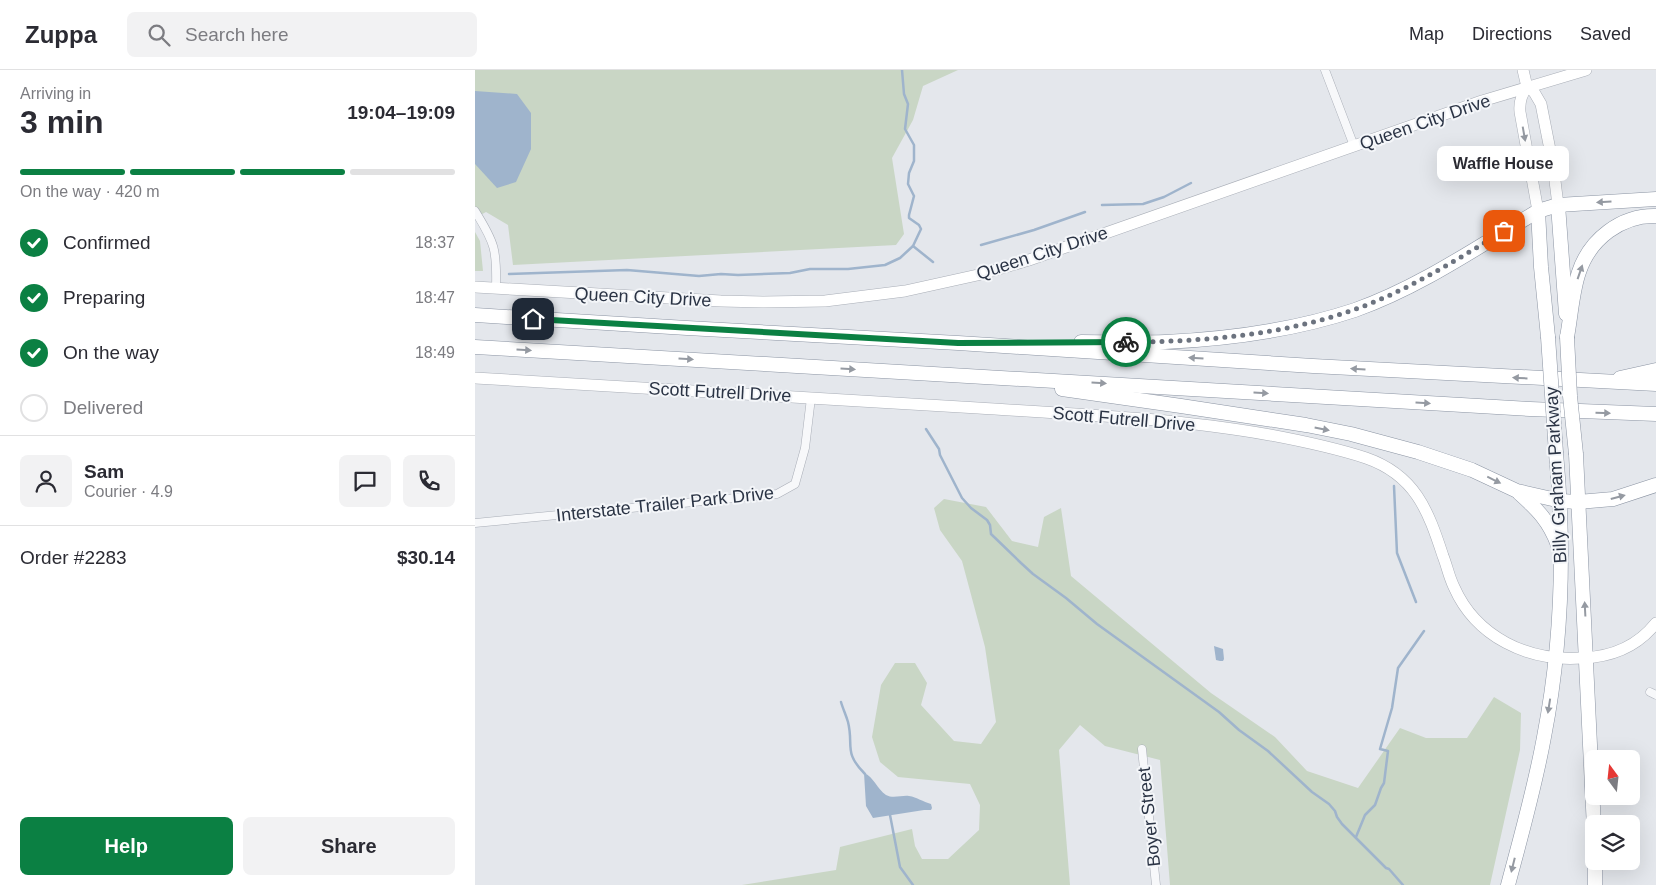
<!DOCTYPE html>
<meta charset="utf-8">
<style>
:root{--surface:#fff;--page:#f2f2f3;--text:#2b2b33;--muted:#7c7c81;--line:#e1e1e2;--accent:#0b8043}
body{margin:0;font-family:Arial,sans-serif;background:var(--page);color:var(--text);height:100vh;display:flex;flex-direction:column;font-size:19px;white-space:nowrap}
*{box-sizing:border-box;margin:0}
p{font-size:16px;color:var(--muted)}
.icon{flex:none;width:28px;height:28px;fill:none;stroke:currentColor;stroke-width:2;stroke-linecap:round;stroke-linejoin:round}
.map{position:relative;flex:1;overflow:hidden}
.panel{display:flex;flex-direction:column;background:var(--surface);width:475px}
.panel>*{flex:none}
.needle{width:32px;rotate:345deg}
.fabs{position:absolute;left:1110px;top:680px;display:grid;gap:10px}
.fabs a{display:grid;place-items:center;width:55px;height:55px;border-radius:8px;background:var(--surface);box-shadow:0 5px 20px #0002;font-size:25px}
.pin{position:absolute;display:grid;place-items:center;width:42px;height:42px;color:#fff;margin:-21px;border-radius:10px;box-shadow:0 2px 8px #0006}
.courier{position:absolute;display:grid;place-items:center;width:50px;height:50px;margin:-25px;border:4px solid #0b8043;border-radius:50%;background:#fff;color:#222;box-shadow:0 1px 6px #0007}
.bubble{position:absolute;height:35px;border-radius:8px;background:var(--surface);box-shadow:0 5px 20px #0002;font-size:16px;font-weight:700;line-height:35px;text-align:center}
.summary em{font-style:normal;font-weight:700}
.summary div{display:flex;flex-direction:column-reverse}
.summary{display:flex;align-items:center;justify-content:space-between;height:85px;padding:0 20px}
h1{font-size:32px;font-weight:700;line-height:38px}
.bar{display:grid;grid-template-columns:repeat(4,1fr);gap:8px 5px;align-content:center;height:60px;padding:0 20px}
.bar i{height:6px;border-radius:4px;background:var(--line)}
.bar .selected{background:var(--accent)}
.bar p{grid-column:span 4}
.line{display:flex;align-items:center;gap:12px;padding:0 20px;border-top:1px solid var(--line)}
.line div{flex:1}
.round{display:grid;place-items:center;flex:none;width:52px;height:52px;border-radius:8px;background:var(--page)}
ol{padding:0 20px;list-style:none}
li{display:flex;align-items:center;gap:15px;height:55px}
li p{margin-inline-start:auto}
li .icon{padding:5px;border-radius:50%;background:var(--accent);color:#fff;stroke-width:4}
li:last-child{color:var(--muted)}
li i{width:28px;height:28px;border:2px solid var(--line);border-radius:50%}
.cta{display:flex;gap:10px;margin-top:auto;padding:10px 20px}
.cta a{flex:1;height:58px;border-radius:8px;background:var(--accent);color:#fff;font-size:20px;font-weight:700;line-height:58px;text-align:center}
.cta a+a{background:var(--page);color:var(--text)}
header{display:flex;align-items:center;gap:30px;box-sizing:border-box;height:70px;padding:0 25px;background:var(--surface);border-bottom:1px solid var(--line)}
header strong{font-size:24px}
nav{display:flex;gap:28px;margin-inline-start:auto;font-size:18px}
.search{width:350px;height:45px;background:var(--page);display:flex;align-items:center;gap:12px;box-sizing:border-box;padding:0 18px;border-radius:8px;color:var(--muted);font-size:19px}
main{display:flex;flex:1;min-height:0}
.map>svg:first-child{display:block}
.green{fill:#c9d6c5}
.water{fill:#9fb4cc}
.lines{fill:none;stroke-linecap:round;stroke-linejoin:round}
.stream{stroke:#9fb4cc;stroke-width:2.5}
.street-casing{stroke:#a9aeb7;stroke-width:9}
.secondary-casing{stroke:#a9aeb7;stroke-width:12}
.highway-casing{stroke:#8b94a3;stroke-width:15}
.street{stroke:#f7f8fa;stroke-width:8}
.secondary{stroke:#fff;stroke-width:11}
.highway{stroke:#fff;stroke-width:14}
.highway-bridge-casing{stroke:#8b94a3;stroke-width:15;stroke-linecap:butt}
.highway-bridge{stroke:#fff;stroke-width:14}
.oneway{fill:#959aa2}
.done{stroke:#6c737f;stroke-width:5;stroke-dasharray:0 9}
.route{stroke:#0b8043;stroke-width:6}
.labels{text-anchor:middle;stroke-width:4;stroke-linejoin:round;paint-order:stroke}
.street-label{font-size:18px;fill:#2b3445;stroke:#f4f6f9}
</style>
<header>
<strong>Zuppa</strong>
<div class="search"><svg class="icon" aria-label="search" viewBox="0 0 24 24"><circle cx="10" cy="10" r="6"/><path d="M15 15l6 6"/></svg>Search here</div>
<nav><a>Map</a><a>Directions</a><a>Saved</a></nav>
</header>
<main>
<section class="panel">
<div class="summary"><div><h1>3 min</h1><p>Arriving in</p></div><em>19:04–19:09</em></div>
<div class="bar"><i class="selected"></i><i class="selected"></i><i class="selected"></i><i></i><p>On the way · 420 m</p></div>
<ol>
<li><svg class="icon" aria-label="check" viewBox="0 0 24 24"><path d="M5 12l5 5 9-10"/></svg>Confirmed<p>18:37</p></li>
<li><svg class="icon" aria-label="check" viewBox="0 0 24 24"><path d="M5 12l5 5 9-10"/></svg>Preparing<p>18:47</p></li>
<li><svg class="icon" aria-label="check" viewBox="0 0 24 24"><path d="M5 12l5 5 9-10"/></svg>On the way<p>18:49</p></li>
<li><i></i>Delivered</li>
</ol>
<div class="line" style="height:90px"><a class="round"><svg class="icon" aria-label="person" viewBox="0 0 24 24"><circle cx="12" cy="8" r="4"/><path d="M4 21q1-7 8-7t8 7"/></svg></a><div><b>Sam</b><p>Courier · 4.9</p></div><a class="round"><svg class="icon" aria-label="chat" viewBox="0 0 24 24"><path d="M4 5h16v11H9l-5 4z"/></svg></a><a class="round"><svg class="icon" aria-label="phone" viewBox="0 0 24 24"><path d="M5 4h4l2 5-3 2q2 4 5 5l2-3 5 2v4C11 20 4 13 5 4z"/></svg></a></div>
<div class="line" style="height:65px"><div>Order #2283</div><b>$30.14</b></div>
<div class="cta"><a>Help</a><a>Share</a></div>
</section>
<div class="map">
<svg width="1181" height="815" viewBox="0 0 1181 815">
<rect width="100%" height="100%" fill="#e4e7ec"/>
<g class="green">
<polygon points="0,0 483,0 448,16 438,50 417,88 429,164 421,175 38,195 33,155 11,142 0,148"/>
<polygon points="0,162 5,171 8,201 0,201"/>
<polygon points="469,429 511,437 537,471 563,477 569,447 586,438 596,506 736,623 800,667 832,701 883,718 925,658 951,668 992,668 1019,627 1046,643 1045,680 1015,815 695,815 685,690 630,676 605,655 584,680 595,815 267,815 361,800 365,777 437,759 440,776 447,789 473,789 504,760 505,735 495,714 423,707 405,692 397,667 406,615 420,593 440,593 452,613 446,635 479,671 506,674 521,652 510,577 487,491 465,460 459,438"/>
</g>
<g class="water">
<polygon points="0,21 42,24 56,43 56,79 41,112 22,118 0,94"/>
<polygon points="739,576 748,579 749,589 748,591 745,591 741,590"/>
<path d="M 389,703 C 399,707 402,719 411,725 C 418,729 427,725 434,726 C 442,727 448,732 456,734 L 457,738 L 456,740 L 449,740 L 398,748 L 391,736 Z"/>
</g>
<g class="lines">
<g class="stream">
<polyline points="627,135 668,134 689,127 716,113"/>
<polyline points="506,175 559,160 610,142"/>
<polyline points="438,176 458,192"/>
<polyline points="34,204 152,200 224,206 246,204 263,205 315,203 335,199 373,199 410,195 425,188 438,176 446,159 444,155 434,148 434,145 439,126 433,114 434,103 439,91 439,75 430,59 433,34 429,24 427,0"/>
<polyline points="451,359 464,379 465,385 487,428 496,438 512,450 515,455 516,464 546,493 558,504 591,528 622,554 744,642 764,660 793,681 837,722 854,734 860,741 862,747 867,754 911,798 914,799 928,815"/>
<polyline points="919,416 922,483 941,532"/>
<path d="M 366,632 C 368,639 371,645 373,652 C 379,676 368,682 390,704"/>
<polyline points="415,745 425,797 438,815"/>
<polyline points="881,767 890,745 900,735 906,718 909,713 913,681 905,679 917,638 923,598 949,561"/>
</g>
<defs>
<g id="street">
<polyline points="850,0 879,76"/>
<path d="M 0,141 C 20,173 22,180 21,218"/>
<polyline points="0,453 302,424 320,414 330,378 336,328"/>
<polyline points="1175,622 1181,625"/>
<polyline points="667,679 681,815"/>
</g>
<g id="secondary">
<polyline points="1048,0 1052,17 1059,22 1066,34 1078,95 1083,135"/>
<path d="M 1052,17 C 1046,25 1044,32 1045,42 L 1063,141"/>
<polyline points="0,217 246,231 288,232 350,231 430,221 507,204 554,190 1007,31 1111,0"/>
<path d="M 0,308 C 168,318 335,328 503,338 C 600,344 699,348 795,365 C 827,371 860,378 891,388 C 940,405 953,440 968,486 C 972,496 974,507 979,517 C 1001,567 1053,592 1107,588 C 1137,587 1162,577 1181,553"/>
</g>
<g id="highway">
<polyline points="1083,135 1091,244"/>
<polyline points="1063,141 1066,197 1073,267"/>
<polyline points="0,245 212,258 483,273 838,296 1181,314"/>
<path d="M 1092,267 C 1096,246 1097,222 1104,202 C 1115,169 1146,145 1181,146"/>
<path d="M 606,272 C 634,272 662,273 690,272 C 753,269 820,260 880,240 C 945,217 1004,176 1063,141 L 1083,135 L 1181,129"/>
<polyline points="0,277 1055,339 1181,344"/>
<polyline points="1145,308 1181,300"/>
<polyline points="587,319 706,336 831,355 876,364 943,382 997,400 1042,421 1086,431 1103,432 1138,429 1181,415"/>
<polyline points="1101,384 1119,758"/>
<path d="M 1044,423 C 1063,440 1074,451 1083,475"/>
<polyline points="1120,791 1120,815"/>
<path d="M 1033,815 C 1046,766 1060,717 1069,667 C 1087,574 1090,478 1081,383"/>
</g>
</defs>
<use href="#street" class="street-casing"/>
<use href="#secondary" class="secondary-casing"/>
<use href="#highway" class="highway-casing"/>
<use href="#street" class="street"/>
<use href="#secondary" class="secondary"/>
<use href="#highway" class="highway"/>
<defs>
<g id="highway-bridge">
<polyline points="1073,267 1081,383"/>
<polyline points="1092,267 1095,326 1101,384"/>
</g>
</defs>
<use href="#highway-bridge" class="highway-bridge-casing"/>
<use href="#highway-bridge" class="highway-bridge"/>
</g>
<defs><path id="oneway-solid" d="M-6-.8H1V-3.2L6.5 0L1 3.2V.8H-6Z" transform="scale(1.25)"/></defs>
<g class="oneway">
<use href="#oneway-solid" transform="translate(1049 64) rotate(80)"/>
<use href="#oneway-solid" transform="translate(1129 132) rotate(177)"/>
<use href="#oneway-solid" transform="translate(1105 202) rotate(-71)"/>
<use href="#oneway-solid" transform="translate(49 280) rotate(3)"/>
<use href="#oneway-solid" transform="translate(721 288) rotate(-176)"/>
<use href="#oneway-solid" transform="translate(211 289) rotate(3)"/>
<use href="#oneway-solid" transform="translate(373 299) rotate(4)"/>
<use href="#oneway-solid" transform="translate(883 299) rotate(-177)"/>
<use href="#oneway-solid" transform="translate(1045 308) rotate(-177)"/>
<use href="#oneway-solid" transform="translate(624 313) rotate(4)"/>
<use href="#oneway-solid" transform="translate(786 323) rotate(3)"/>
<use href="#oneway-solid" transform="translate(948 333) rotate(4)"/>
<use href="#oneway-solid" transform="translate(1128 343) rotate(2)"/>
<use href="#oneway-solid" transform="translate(847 359) rotate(11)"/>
<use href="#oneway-solid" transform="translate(1019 410) rotate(26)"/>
<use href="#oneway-solid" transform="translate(1143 427) rotate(-15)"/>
<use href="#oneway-solid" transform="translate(1110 539) rotate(-93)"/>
<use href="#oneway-solid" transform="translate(1074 636) rotate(99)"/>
<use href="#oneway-solid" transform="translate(1038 795) rotate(104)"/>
</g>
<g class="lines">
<path class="done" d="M 651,272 C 727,272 809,265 881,239 C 934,220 981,190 1029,161"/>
<polyline class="route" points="58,249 483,273 651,272"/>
</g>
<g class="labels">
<g class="street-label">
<text transform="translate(950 52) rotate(-19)" y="6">Queen City Drive</text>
<text transform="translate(567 183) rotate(-18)" y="6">Queen City Drive</text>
<text transform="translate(168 227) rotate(3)" y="6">Queen City Drive</text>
<text transform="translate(245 322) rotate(3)" y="6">Scott Futrell Drive</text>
<text transform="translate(649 349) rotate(5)" y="6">Scott Futrell Drive</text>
<text transform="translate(1081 405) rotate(-93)" y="6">Billy Graham Parkway</text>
<text transform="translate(190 434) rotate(-6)" y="6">Interstate Trailer Park Drive</text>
<text transform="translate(674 747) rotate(-96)" y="6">Boyer Street</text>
</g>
</g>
</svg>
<div class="fabs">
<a><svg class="needle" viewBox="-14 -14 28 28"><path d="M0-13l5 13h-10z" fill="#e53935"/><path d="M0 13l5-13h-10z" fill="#7c7c81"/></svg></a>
<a><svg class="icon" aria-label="layers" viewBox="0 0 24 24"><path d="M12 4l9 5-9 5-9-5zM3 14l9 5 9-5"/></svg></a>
</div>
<div class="pin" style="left:1029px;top:161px;background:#ea580c"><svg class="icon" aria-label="bag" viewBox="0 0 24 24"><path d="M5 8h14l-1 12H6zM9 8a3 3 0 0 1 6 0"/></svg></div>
<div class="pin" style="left:58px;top:249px;background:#1f2937"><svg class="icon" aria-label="home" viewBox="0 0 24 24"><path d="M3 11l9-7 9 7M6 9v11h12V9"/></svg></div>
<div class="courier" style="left:651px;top:272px"><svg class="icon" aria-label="bike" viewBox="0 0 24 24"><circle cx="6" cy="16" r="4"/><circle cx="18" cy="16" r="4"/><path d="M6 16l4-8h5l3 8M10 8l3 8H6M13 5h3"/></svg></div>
<div class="bubble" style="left:962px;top:76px;width:132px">Waffle House</div>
</div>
</main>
